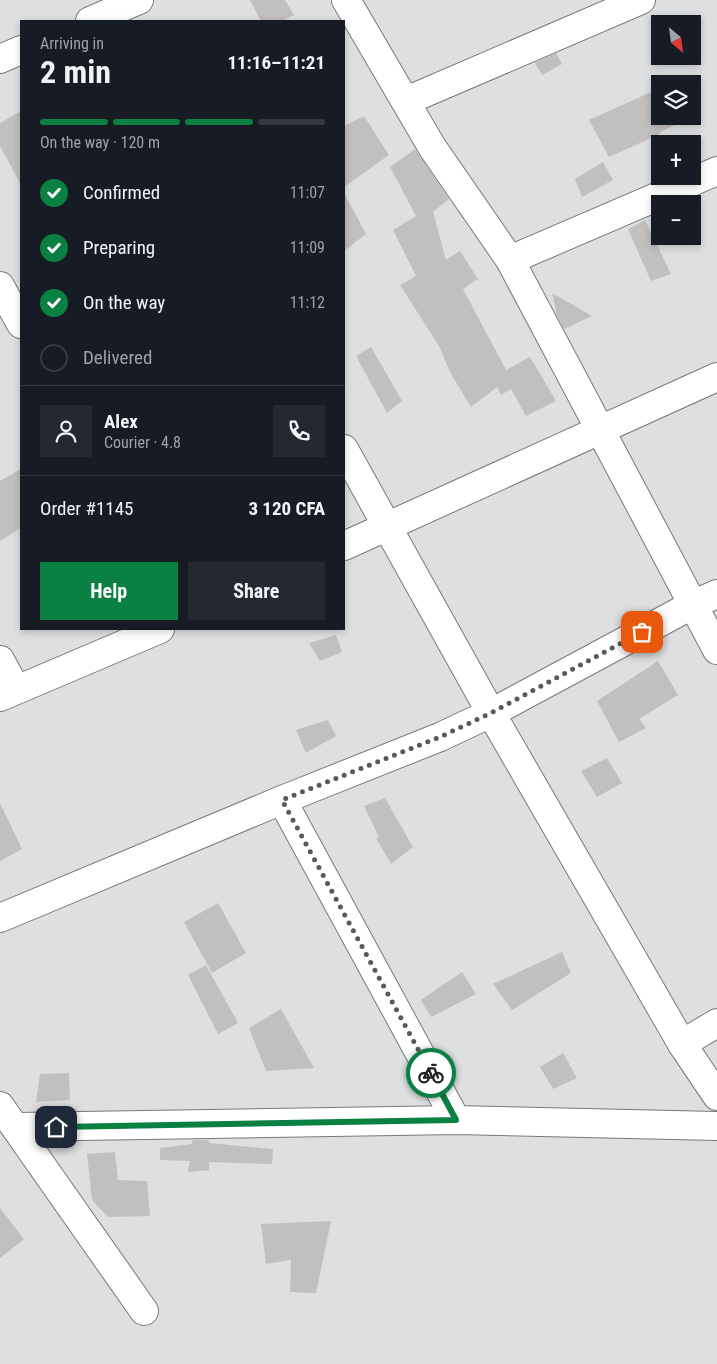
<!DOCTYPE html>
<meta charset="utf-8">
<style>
:root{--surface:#171b24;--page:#242831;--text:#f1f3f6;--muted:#9ea1a6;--line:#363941;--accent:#0b8043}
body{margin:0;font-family:"Roboto Condensed",sans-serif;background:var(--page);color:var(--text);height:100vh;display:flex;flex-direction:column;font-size:19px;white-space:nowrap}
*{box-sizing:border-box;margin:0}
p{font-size:16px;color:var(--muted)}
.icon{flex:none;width:28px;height:28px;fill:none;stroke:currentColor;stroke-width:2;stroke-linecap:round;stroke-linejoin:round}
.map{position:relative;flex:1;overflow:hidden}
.side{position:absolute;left:20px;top:20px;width:325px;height:610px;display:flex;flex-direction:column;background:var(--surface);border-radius:0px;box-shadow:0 2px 8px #0003}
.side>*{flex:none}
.needle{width:32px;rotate:151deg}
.tools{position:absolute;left:651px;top:15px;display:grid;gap:10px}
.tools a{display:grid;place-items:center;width:50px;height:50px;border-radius:0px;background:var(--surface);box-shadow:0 2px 8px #0003;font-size:25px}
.pin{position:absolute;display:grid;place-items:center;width:42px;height:42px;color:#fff;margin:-21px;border-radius:10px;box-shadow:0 2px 8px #0006}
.courier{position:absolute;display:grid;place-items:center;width:50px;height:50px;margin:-25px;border:4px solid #0b8043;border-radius:50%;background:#fff;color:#222;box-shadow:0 1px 6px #0007}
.head em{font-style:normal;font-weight:700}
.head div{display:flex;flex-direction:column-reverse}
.head{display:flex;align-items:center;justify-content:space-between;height:85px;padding:0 20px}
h1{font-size:32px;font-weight:700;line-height:38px}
.bar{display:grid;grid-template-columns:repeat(4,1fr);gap:8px 5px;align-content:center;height:60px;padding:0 20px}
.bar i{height:6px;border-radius:4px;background:var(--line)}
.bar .current{background:var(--accent)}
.bar p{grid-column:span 4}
.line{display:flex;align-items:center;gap:12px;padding:0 20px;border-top:1px solid var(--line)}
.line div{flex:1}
.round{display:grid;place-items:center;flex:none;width:52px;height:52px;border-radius:0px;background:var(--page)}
ol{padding:0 20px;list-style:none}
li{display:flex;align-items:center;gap:15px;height:55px}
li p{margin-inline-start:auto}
li .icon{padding:5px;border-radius:50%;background:var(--accent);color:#fff;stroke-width:4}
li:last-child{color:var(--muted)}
li i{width:28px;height:28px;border:2px solid var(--line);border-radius:50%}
.cta{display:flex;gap:10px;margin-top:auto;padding:10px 20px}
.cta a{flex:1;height:58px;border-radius:0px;background:var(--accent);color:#fff;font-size:20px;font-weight:700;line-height:58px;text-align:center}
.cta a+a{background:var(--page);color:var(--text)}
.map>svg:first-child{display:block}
.building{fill:#c2c0be}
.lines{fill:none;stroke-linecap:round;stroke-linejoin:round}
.minor-casing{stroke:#77797a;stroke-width:30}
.minor{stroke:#fff;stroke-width:28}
.done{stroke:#585a5a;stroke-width:5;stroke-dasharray:0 9}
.route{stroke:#0b8043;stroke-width:6}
</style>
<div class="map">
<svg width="717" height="1364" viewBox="0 0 717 1364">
<rect width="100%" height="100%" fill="#dddfe1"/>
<g class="building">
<polygon points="250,0 285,0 294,15 282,21 261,21"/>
<polygon points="556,53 562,64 542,75 535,63"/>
<polygon points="660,88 660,116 692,116 692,92 702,112 660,132 660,134 609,157 589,120"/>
<polygon points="21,111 21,185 0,146 0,123"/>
<polygon points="364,116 389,155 344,187 344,126"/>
<polygon points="415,149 449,199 433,212 446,260 460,251 478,279 463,289 506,370 530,357 556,401 526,416 511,389 501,395 497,387 471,407 450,372 439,346 400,285 416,276 393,230 416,216 390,167"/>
<polygon points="603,162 613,180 582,197 575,179"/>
<polygon points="344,193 366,234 344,251"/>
<polygon points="645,220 671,274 651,281 628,229"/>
<polygon points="552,293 592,316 564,329 555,311 556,310"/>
<polygon points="371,347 402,401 387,413 356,356"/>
<polygon points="21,469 21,528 0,541 0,481"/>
<polygon points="336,635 342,652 320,661 309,643"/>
<polygon points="658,661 678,695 639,719 646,728 619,742 597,701"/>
<polygon points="328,720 336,736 306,753 296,730"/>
<polygon points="607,758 622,783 597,797 581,771"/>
<polygon points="385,798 413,847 391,864 376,838 379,837 364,806"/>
<polygon points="0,803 22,849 0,861"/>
<polygon points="218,903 246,953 212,973 184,922"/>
<polygon points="562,952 571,973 512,1010 493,984"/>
<polygon points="206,965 238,1023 218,1034 188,975"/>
<polygon points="462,972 476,994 431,1017 421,1000"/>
<polygon points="281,1009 314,1068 266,1071 249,1028"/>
<polygon points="563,1053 577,1078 553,1089 540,1067"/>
<polygon points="69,1073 70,1100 36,1102 40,1074"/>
<polygon points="193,1140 209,1140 209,1143 273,1149 272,1164 209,1162 209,1170 188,1172 190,1161 160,1160 160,1148 192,1144"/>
<polygon points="115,1152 118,1180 147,1181 150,1216 108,1217 92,1200 87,1154"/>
<polygon points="0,1208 24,1239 0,1258"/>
<polygon points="331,1221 316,1293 290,1292 291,1260 266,1264 261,1224"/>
</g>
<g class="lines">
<defs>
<g id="minor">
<polyline points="346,0 432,147 510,260 717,650"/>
<polyline points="90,21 139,0"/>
<polyline points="0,59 21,50"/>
<polyline points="406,101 641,0"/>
<polyline points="510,260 717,171"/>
<polyline points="0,286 21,324"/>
<polyline points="344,449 491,713 682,1044 717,1096"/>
<polyline points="344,546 717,377"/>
<polyline points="0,660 16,689"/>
<polyline points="0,697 160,629"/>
<polyline points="282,800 456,1120"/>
<polyline points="0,918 282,800 440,737 491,713 692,605 717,594"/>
<polyline points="682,1044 717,1023"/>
<polyline points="0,1106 144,1311"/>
<polyline points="17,1127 456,1120 717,1126"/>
</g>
</defs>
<use href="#minor" class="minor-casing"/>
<use href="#minor" class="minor"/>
</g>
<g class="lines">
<polyline class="done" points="431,1073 282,800 440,737 491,713 642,632"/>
<polyline class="route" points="56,1127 456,1120 431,1073"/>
</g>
</svg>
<div class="tools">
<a><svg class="needle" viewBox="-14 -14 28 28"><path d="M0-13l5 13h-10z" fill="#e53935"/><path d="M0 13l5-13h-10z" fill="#9ea1a6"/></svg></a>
<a><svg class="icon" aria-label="layers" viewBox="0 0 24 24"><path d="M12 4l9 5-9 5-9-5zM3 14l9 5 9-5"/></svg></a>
<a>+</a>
<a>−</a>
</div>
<div class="pin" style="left:642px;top:632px;background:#ea580c"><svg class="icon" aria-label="bag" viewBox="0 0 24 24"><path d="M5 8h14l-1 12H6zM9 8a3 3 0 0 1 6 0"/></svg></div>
<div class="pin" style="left:56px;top:1127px;background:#1f2937"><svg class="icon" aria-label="home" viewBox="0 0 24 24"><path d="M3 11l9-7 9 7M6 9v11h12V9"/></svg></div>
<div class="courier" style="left:431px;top:1073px"><svg class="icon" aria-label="bike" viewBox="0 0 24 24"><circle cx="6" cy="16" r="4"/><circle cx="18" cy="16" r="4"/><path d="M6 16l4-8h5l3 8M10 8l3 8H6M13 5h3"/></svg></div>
<section class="side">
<div class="head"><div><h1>2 min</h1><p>Arriving in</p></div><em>11:16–11:21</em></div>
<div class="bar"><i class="current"></i><i class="current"></i><i class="current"></i><i></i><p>On the way · 120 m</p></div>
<ol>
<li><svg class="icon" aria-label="check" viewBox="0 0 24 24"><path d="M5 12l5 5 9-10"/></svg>Confirmed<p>11:07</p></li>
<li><svg class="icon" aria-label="check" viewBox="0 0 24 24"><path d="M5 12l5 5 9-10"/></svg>Preparing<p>11:09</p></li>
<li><svg class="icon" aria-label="check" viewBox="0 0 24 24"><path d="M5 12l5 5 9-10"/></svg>On the way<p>11:12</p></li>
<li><i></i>Delivered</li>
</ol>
<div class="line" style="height:90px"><a class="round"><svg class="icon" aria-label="person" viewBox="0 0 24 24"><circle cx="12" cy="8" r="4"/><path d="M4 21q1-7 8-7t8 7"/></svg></a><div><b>Alex</b><p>Courier · 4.8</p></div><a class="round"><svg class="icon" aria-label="phone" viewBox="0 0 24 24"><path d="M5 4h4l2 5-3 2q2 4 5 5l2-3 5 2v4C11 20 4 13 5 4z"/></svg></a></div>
<div class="line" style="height:65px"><div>Order #1145</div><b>3 120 CFA</b></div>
<div class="cta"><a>Help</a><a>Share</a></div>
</section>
</div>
